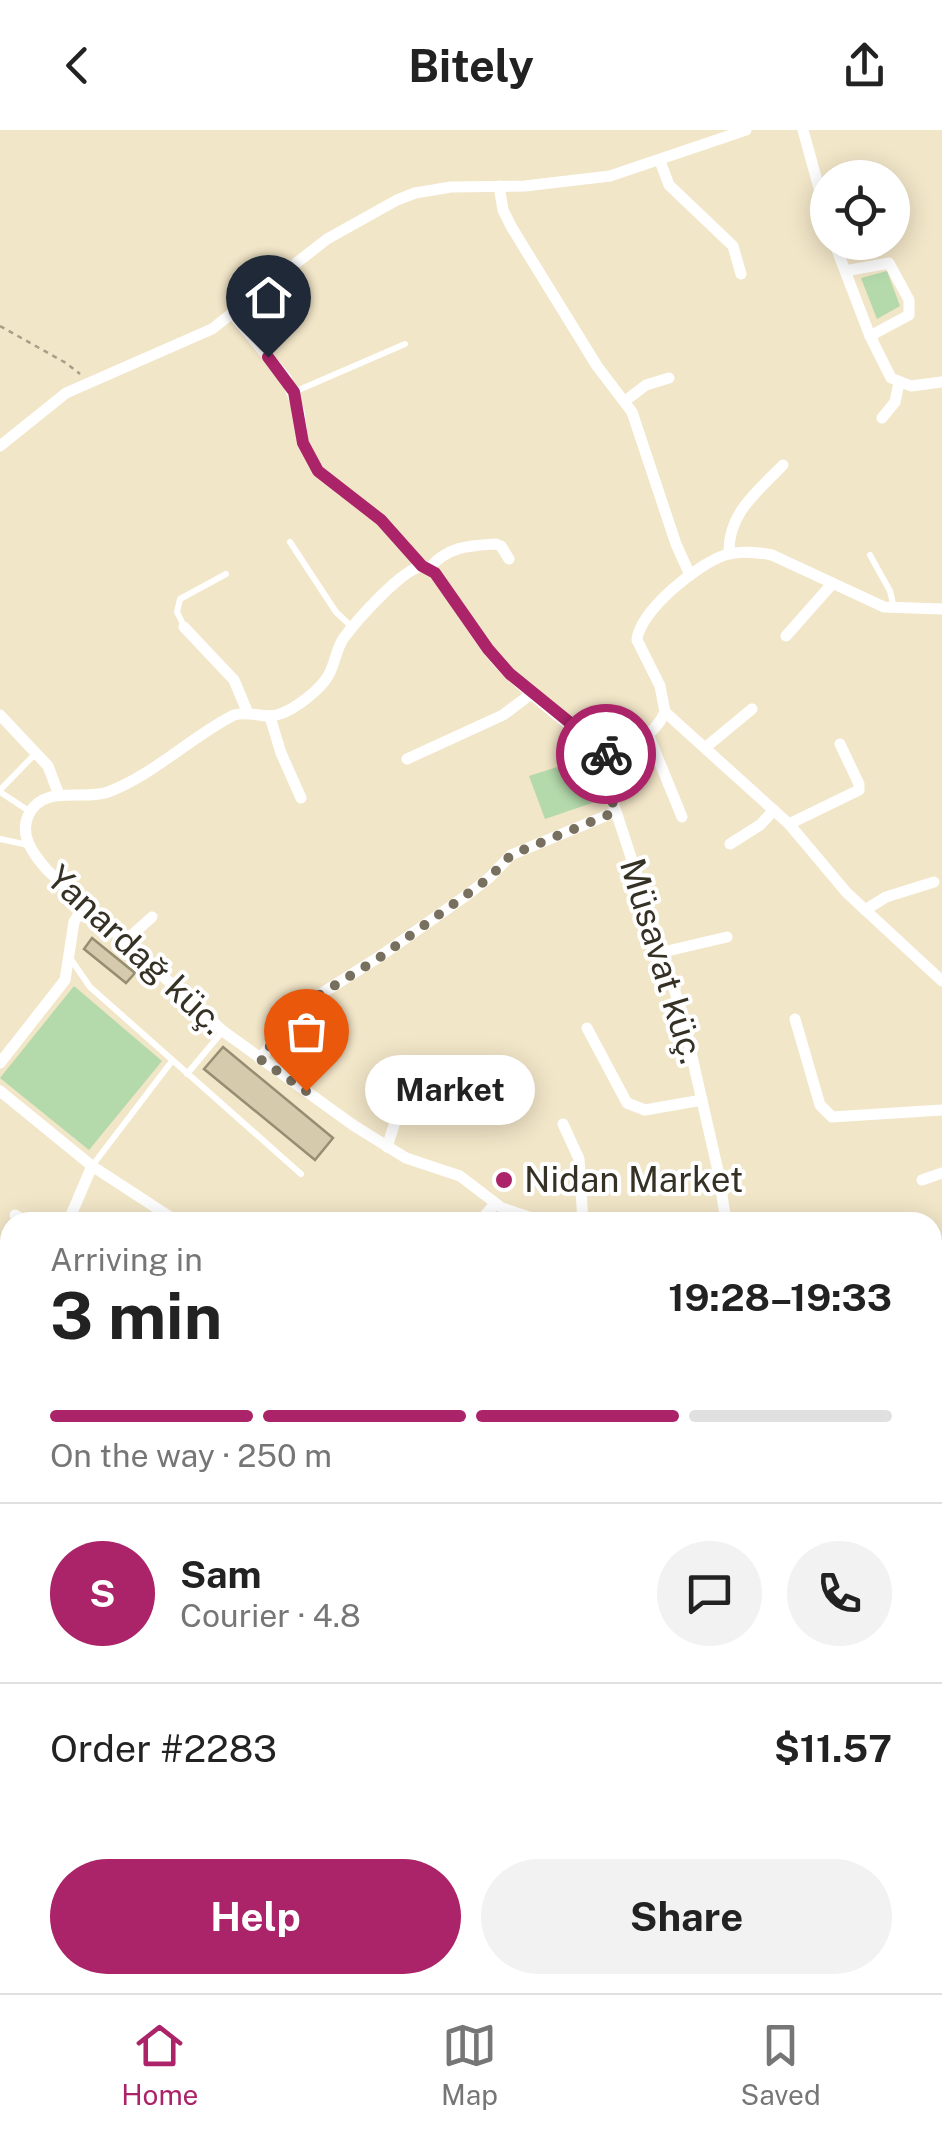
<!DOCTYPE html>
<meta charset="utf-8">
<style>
:root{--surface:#fff;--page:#f2f2f2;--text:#222;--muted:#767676;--line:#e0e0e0;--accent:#ab2368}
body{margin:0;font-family:"Public Sans",sans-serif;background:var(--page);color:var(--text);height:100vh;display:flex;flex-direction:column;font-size:38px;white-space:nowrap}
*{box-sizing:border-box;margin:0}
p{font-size:32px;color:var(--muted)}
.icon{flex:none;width:55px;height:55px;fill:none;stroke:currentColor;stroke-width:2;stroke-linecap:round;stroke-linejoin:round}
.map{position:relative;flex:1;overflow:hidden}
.drawer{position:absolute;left:0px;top:1082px;width:942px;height:782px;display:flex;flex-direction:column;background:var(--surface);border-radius:30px 30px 0 0;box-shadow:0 5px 25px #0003}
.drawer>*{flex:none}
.tools{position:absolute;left:810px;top:30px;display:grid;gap:20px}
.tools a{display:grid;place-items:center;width:100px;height:100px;border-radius:50%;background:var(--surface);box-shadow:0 5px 25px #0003;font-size:50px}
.pin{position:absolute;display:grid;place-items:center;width:85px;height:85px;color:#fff;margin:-102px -42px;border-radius:50% 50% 50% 0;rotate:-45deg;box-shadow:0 0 10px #0007}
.pin .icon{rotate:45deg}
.courier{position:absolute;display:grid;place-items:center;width:100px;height:100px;margin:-50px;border:8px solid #ab2368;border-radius:50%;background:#fff;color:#222;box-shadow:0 2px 12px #0007}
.bubble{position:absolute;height:70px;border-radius:35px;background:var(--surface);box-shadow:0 5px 25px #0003;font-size:32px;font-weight:700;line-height:70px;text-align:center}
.overview em{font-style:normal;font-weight:700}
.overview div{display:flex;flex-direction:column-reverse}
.overview{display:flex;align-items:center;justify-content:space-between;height:170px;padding:0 50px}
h1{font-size:65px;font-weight:700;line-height:75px}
.bar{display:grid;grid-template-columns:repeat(4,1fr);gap:15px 10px;align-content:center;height:120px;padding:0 50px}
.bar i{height:12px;border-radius:8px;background:var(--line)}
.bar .current{background:var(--accent)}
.bar p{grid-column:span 4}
.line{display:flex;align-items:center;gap:25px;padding:0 50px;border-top:2px solid var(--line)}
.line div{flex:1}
.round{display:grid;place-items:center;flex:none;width:105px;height:105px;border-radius:52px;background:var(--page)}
.primary-button{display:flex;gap:20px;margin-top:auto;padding:20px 50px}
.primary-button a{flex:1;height:115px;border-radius:60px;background:var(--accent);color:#fff;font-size:40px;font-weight:700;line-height:115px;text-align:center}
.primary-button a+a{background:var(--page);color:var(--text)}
header{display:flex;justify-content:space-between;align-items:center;height:130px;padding:0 50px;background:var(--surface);font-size:45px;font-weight:700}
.tabs{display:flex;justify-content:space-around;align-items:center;height:140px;border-top:2px solid var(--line);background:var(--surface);font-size:28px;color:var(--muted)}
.tabs a{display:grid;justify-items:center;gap:5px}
.tabs .current{color:var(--accent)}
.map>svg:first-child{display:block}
.green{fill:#b4d9ab}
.building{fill:#d5caac;stroke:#978d71;stroke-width:2.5}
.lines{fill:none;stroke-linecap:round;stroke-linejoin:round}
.path{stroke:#a89e87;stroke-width:2.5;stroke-dasharray:5 5;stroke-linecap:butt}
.lane{stroke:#fff;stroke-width:6}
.street{stroke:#fff;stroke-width:11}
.done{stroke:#78705e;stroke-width:10;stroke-dasharray:0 18}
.route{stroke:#ab2368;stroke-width:12}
.poi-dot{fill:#ab2368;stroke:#fff;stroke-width:4}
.labels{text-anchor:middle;stroke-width:8;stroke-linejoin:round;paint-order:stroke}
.street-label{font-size:35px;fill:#363125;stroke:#fff}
.poi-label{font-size:35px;fill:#363125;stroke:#fff;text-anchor:start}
</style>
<header><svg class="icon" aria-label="back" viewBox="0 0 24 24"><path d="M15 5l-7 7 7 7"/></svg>Bitely<svg class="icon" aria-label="share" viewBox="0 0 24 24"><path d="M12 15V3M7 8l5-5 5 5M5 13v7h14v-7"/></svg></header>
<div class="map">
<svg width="942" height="1863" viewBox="0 0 942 1863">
<rect width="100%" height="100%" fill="#f2e6c8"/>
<g class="green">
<polygon points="887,141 900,176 877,189 861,148"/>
<polygon points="579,630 595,672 545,689 529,646"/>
<polygon points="74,856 162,931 89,1020 0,948"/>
</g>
<g class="building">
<polygon points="92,808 135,843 126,853 84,819"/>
<polygon points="223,917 333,1008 315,1030 204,939"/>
</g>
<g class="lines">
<polyline class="path" points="0,196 66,233 80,244"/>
<g class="lane">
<polyline points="294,262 405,214"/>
<polyline points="290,412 336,482 352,497"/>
<polyline points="870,425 890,461 894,478"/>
<polyline points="184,496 177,482 180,469 226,444"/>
<polyline points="0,660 36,623"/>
<polyline points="0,662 29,681"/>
<polyline points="0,709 28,715"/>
<polyline points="70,828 90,857 301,1044"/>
<polyline points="187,944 222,902"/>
<polyline points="92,1036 172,931"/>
</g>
<g class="street">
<polyline points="803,0 828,91"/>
<polyline points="660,31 669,55 733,116 741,144"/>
<polyline points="499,56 503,80 512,98 597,236 632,282 676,414 690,445"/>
<polyline points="834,112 870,206 891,248 911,256 942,252"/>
<polyline points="845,141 889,133 909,170 909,185 870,206"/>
<path d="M 234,186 L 286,248 L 299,281 L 303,313 L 318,341 L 381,390 L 422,436 L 435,443 C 457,472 474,505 498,532 C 514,550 580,608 601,615 C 627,623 655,605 665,582"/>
<polyline points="625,271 646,255 669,248"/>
<polyline points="882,288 895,272 899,253"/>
<polyline points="0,316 66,263 212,199 327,109 397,70 415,63 451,57 525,56 610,46 746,0"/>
<path d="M 729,423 C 728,383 757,362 783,335"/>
<path d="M 422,436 C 401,440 356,491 343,509 C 336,520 335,534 328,546 C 320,560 295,579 280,584 C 265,590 250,580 234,585 C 192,606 152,646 108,662 C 83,671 44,654 29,684 C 18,705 34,725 47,740 L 223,901 L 353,995 L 406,1028 L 460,1046 L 502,1078 L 544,1092"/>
<path d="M 429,438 C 449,416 468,416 496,414 L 501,416 L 509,429"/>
<path d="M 942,479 L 884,477 L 772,425 C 757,422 741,420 725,425 C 698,434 640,480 637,510 L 660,556 L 665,582 L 789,694 L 847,763 L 942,851"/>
<polyline points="184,497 234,550 247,581"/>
<polyline points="786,506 832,454"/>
<polyline points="0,585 48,636 59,665"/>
<polyline points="270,587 281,623 301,668"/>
<polyline points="648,604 682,687"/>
<polyline points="607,616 608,657 682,883 719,1045 726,1092"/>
<polyline points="706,617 752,579"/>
<polyline points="407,629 503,585 531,564"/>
<polyline points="789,694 859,660 859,654 840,614"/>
<polyline points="730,714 760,695 774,680"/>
<polyline points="865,780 886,767 934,752"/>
<polyline points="124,812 152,787"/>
<polyline points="663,822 727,807"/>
<polyline points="795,889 820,975 832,987 942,980"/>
<polyline points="587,898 627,973 645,980 702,970"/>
<polyline points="260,929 288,893 316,867 379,827 467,765 489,748 511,725 615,682"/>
<polyline points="0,933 65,850 74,792 84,776"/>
<polyline points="0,961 92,1036 178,1092"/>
<polyline points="563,994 579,1029 583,1092"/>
<polyline points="387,1017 397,986"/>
<polyline points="922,1050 942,1043"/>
<polyline points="15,1085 27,1092"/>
<polyline points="68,1092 92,1036"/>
<polyline points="479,1092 495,1074"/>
<polyline points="932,1264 942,1250"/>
<polyline points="0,1282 10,1282"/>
<polyline points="932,1348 942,1352"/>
<polyline points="0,1373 10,1371"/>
<polyline points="932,1473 942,1470"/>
<polyline points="0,1615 10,1617"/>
<polyline points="932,1669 936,1708"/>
<polyline points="932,1780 942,1789"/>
<polyline points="0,1841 10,1840"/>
<polyline points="403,1855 413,1863"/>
<polyline points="494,1855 495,1863"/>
<polyline points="724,1855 727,1863"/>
<polyline points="827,1855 827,1863"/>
<polyline points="219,1863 220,1855"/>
</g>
</g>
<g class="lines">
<polyline class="done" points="306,961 260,929 288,893 316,867 379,828 466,765 489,748 511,725 615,682 606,646 606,624"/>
<polyline class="route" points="268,227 294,262 303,313 318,341 381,390 422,436 435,443 488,519 510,544 590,609 607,616 606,624"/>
</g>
<circle class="poi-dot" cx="504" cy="1050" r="10"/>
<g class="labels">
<g class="street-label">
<text transform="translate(136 820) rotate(43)" y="12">Yanardağ küç.</text>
<text transform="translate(662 831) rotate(73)" y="12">Müsavat küç.</text>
</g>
<g class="poi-label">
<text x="524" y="1062">Nidan Market</text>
</g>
</g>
</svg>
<div class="tools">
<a><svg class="icon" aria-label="locate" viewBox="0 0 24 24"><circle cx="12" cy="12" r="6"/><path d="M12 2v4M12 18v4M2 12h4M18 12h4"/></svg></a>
</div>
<div class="pin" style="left:306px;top:961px;background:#ea580c"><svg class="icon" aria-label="bag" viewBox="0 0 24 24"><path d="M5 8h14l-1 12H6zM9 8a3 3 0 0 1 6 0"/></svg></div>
<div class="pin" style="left:268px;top:227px;background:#1f2937"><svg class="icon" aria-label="home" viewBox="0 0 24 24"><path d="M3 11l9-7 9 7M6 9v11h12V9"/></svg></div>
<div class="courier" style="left:606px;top:624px"><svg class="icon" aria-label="bike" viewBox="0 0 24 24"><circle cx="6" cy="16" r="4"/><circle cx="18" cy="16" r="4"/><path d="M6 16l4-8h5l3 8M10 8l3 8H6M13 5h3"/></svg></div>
<div class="bubble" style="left:365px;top:925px;width:170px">Market</div>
<section class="drawer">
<div class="overview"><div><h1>3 min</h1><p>Arriving in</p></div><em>19:28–19:33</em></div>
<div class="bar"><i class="current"></i><i class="current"></i><i class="current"></i><i></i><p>On the way · 250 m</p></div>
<div class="line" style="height:180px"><b class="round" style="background:var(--accent);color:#fff">S</b><div><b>Sam</b><p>Courier · 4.8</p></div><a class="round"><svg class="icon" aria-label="chat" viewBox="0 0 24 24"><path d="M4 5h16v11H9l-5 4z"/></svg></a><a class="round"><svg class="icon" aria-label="phone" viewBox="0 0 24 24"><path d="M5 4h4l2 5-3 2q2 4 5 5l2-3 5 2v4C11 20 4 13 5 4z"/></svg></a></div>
<div class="line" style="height:130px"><div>Order #2283</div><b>$11.57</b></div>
<div class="primary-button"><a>Help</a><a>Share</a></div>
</section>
</div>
<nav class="tabs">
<a class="current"><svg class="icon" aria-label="home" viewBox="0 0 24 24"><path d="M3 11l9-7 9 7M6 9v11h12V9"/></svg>Home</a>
<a><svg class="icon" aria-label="map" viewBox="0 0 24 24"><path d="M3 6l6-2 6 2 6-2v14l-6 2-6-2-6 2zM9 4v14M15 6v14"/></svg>Map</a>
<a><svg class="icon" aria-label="saved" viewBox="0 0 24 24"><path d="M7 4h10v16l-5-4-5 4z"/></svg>Saved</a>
</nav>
